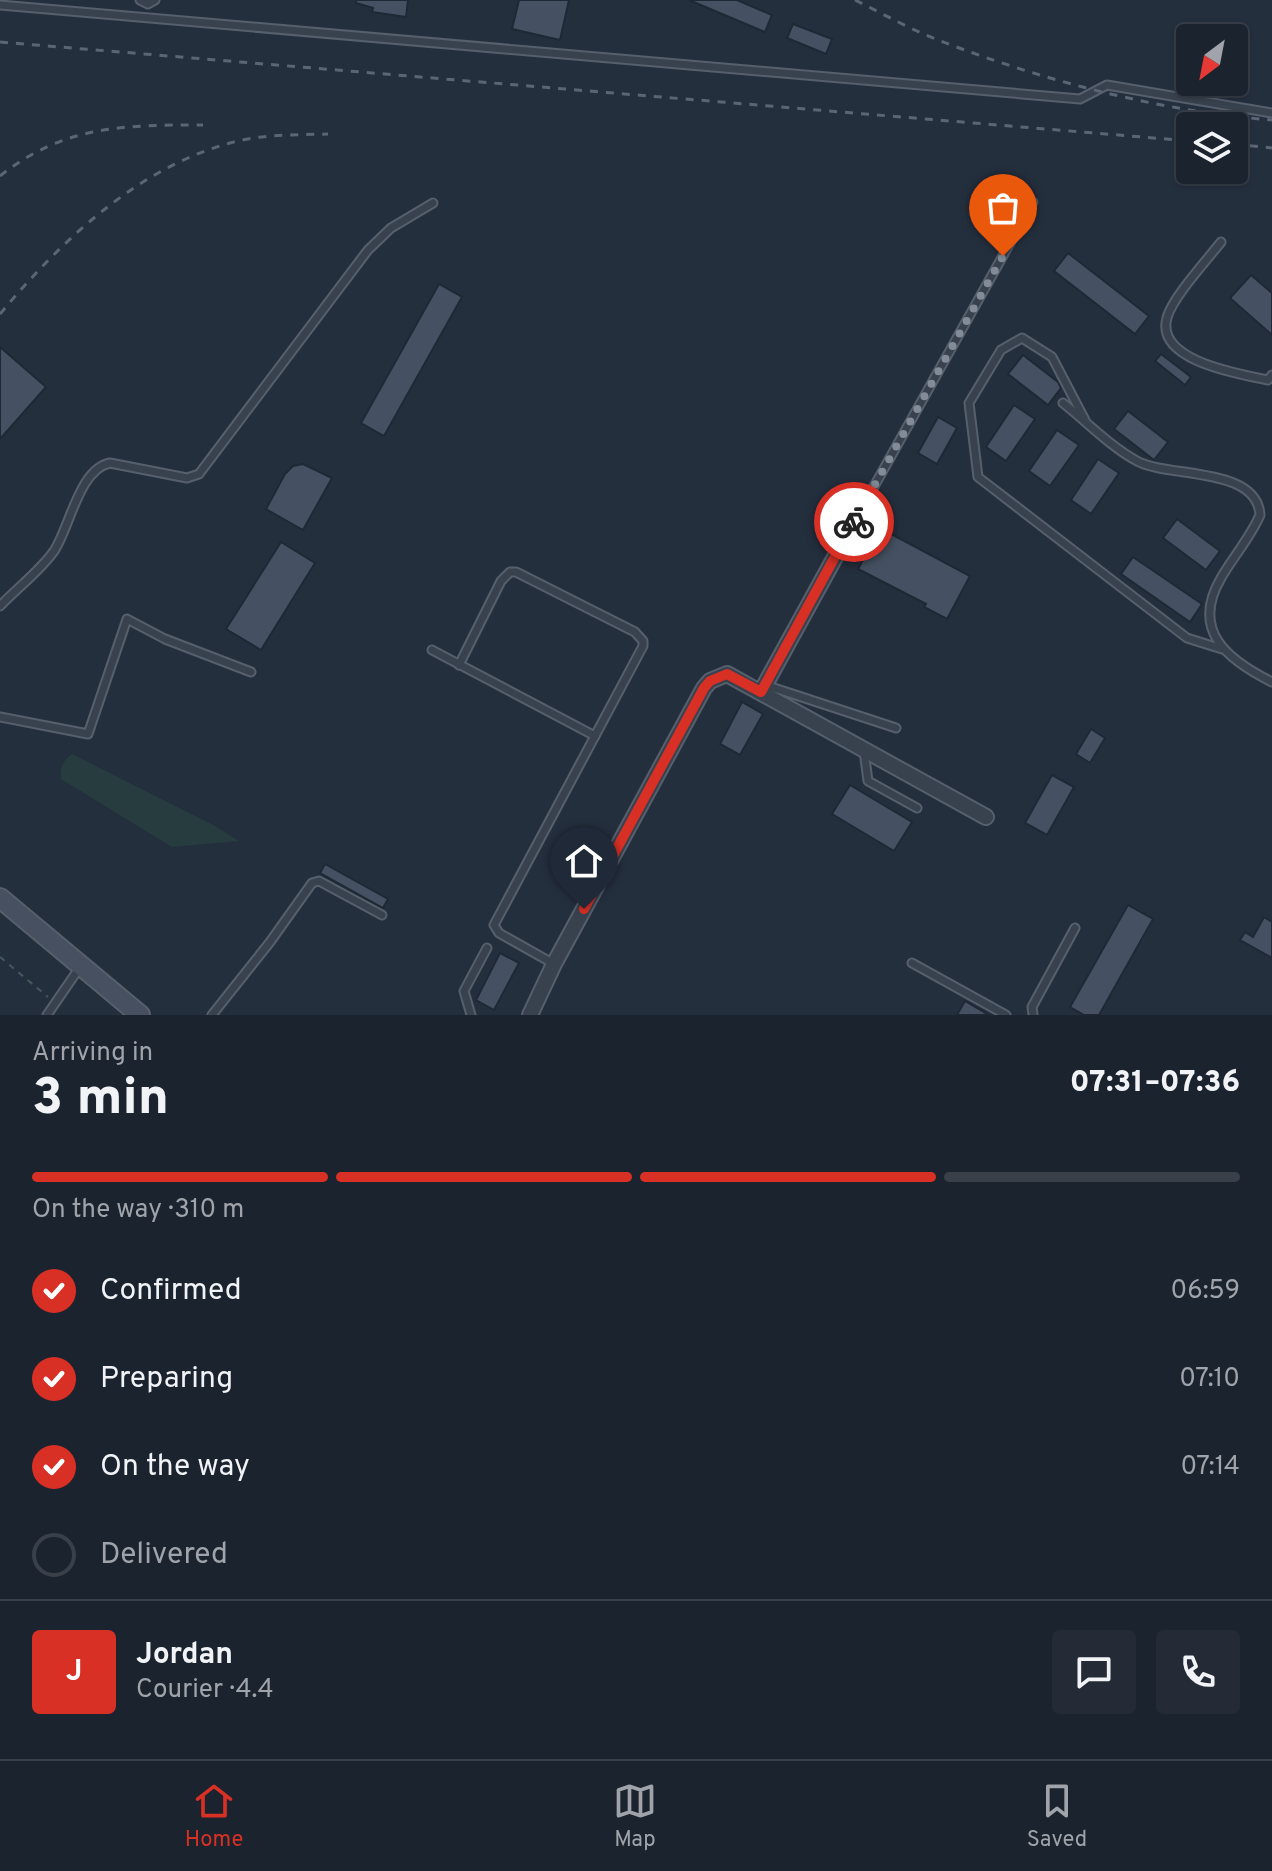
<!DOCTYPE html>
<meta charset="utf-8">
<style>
:root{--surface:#1b232e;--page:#242b36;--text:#f1f3f6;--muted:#a0a4aa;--line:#39404a;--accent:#d93025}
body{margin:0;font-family:Overpass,sans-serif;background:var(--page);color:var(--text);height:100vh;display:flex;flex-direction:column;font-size:30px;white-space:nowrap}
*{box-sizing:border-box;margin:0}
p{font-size:26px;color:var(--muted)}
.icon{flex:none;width:44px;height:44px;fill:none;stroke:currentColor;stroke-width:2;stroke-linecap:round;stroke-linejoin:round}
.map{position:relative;height:1015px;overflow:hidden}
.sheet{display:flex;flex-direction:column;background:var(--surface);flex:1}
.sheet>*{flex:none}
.needle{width:52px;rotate:212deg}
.tools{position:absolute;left:1176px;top:24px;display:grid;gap:16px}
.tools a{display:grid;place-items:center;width:72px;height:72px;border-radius:8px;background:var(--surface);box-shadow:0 2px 6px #0004,0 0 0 2px var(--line);font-size:40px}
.pin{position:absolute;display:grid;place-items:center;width:68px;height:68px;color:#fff;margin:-82px -34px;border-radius:50% 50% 50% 0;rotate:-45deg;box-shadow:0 0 8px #0007}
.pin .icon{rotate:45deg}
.courier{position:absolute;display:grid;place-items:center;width:80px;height:80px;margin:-40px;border:6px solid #d93025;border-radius:50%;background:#fff;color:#222;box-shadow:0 2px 10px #0007}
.summary em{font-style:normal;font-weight:800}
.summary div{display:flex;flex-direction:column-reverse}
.summary{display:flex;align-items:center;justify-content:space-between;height:136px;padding:0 32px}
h1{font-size:52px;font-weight:800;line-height:60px}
.bar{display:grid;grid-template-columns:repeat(4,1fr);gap:12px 8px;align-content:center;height:96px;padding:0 32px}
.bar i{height:10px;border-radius:6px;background:var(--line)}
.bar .on{background:var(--accent)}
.bar p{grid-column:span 4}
.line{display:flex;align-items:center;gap:20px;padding:0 32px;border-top:2px solid var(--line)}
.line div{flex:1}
.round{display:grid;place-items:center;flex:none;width:84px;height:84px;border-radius:8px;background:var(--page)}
ol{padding:0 32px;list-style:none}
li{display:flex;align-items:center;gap:24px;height:88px}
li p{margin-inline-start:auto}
li .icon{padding:8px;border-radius:50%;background:var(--accent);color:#fff;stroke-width:4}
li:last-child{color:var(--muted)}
li i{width:44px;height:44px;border:4px solid var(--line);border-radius:50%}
.tab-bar{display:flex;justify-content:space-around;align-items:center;height:112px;border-top:2px solid var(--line);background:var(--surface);font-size:22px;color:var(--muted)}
.tab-bar a{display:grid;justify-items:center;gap:4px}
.tab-bar .on{color:var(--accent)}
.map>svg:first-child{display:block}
.green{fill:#263c3f}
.building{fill:#455162;stroke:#1f2835;stroke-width:2}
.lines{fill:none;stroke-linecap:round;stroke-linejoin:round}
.lane-casing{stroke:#565f6c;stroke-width:11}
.street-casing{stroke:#565f6c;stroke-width:18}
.secondary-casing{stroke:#565f6c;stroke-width:22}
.path{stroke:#44595c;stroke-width:2;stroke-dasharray:6 6;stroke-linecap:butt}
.lane{stroke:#38414e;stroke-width:7}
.street{stroke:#38414e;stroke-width:14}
.secondary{stroke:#465061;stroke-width:18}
.rail{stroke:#5a6575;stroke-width:3;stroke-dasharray:8 8;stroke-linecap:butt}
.done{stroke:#828b98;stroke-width:8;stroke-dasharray:0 14.4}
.route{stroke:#d93025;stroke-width:10}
</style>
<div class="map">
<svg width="1272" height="1015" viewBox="0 0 1272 1015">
<rect width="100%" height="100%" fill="#242f3e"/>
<path class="green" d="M 72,754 L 215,826 L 239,841 L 172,847 L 61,779 C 60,767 62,761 72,754 Z"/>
<g class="building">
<polygon points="356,0 408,0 406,17 372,12 373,8 356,3"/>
<polygon points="519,0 569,0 560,40 512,29"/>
<polygon points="689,0 737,0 772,15 765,32"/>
<polygon points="793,24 832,39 826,54 787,38"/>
<polygon points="1068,253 1149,316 1135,334 1054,271"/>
<polygon points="1251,275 1272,293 1272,335 1230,298"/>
<polygon points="439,284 462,297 384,436 361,423"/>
<polygon points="0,347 46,387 0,439"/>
<polygon points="1161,354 1191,377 1185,385 1155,361"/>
<polygon points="1023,355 1058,382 1061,388 1048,405 1008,374"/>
<polygon points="1014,405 1035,419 1006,461 986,447"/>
<polygon points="1128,411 1168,442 1154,460 1114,429"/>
<polygon points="938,417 957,428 937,464 918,453"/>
<polygon points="1057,430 1079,445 1050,486 1029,471"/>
<polygon points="1098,459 1119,473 1091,514 1071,500"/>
<polygon points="303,464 332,478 303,530 266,509 285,474 293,466"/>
<polygon points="1177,519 1220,551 1206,570 1163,538"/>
<polygon points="880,528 970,576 947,619 924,607 926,604 858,569"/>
<polygon points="281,542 315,563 261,650 226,629"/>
<polygon points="1133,557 1202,604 1190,622 1121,574"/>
<polygon points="742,702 763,714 740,755 720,744"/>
<polygon points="1091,729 1105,738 1090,763 1076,754"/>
<polygon points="1052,775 1074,787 1047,835 1025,823"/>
<polygon points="850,785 912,822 894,851 832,814"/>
<polygon points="325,864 388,899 383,908 320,873"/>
<polygon points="1128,905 1153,919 1099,1015 1084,1015 1070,1007"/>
<polygon points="1264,917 1272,922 1272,958 1240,940 1245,932 1253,937"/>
<polygon points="500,953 519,963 494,1010 476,1000"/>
<polygon points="965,1001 989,1015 957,1015"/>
</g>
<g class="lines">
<defs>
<g id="lane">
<polyline points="140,0 148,4 155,0"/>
<polyline points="0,5 1080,99 1107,85 1272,113"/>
<path d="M 1221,242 C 1207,260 1172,298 1167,318 C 1155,361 1240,374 1268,380 L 1272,375"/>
<path d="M 1063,403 C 1087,422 1111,447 1137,461 C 1168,478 1257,466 1260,515 C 1250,538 1233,557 1221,578 C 1190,631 1228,660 1272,682"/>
<polyline points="1085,420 1052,357 1022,338 1001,350 969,403 978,477 1187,638 1222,649"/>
<polyline points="867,499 1033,202"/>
<path d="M 0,606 C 17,588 40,571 54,551 C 70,527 79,469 110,463 L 187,478 L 199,474 L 368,250 L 391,228 L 433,203"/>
<polyline points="432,650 595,736"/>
<polyline points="459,665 501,581 510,572 516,572 635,632 643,641 643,646 494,925 499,933 554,964"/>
<polyline points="765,685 896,728"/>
<polyline points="0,717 88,734 127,619 165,639 251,672"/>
<polyline points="864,751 868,781 917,808"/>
<polyline points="912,963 1006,1015"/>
<polyline points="47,1015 80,967"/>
<polyline points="212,1015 270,942 312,883 319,881 382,915"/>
<polyline points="471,1015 464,991 487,948"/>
<polyline points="1033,1015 1032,1007 1075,928"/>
</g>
<g id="street">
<polyline points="761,692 867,499"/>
<polyline points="530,1015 554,964 704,688 710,681 727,674 986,817"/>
</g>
<polyline id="secondary" points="0,898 140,1015"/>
</defs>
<use href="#lane" class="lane-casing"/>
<use href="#street" class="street-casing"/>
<use href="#secondary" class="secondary-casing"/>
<polyline class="path" points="0,957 48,997"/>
<use href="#lane" class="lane"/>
<use href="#street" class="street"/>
<use href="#secondary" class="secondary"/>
<g class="rail">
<path d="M 855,0 C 883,14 910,29 938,40 C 1044,81 1159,111 1272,120"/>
<polyline points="0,42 1190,141"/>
<polyline points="1234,144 1272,148"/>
<path d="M 0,176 C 64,125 125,125 203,125"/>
<path d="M 0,314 C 60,242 137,168 230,143 C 262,134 295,135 328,134"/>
</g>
</g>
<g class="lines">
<polyline class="done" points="854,522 1003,256"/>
<polyline class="route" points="584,909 704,688 710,681 727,674 761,692 854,522"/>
</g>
</svg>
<div class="tools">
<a><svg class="needle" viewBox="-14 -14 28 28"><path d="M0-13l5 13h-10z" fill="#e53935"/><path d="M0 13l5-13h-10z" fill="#a0a4aa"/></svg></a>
<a><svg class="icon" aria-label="layers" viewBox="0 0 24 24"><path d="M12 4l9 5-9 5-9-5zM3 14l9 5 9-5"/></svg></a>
</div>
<div class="pin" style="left:1003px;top:256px;background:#ea580c"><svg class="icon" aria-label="bag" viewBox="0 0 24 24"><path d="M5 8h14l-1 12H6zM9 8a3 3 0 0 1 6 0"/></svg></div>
<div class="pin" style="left:584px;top:909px;background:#1f2937"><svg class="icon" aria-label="home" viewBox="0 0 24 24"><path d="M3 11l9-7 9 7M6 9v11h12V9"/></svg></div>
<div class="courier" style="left:854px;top:522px"><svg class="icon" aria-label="bike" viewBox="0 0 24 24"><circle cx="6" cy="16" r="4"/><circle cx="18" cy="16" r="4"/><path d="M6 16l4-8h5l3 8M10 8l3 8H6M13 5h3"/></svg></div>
</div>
<section class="sheet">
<div class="summary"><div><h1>3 min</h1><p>Arriving in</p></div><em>07:31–07:36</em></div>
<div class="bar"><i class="on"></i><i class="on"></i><i class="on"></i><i></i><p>On the way · 310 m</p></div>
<ol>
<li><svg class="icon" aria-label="check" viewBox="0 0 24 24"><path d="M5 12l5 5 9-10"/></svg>Confirmed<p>06:59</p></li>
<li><svg class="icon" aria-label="check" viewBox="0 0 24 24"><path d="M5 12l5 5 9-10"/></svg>Preparing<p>07:10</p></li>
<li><svg class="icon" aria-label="check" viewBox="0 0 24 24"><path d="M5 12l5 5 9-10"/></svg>On the way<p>07:14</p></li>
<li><i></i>Delivered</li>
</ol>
<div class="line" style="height:144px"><b class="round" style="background:var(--accent);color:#fff">J</b><div><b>Jordan</b><p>Courier · 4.4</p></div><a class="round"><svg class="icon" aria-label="chat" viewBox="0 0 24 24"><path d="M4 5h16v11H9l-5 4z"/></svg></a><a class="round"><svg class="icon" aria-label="phone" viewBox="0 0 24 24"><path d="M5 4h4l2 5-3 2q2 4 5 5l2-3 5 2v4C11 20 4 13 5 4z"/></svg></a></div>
</section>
<nav class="tab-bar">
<a class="on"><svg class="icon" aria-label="home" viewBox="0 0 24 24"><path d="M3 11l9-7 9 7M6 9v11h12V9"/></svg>Home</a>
<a><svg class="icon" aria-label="map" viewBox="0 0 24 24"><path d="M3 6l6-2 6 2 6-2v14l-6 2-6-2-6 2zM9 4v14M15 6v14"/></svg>Map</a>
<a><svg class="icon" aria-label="saved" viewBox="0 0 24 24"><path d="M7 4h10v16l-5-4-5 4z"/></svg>Saved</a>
</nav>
